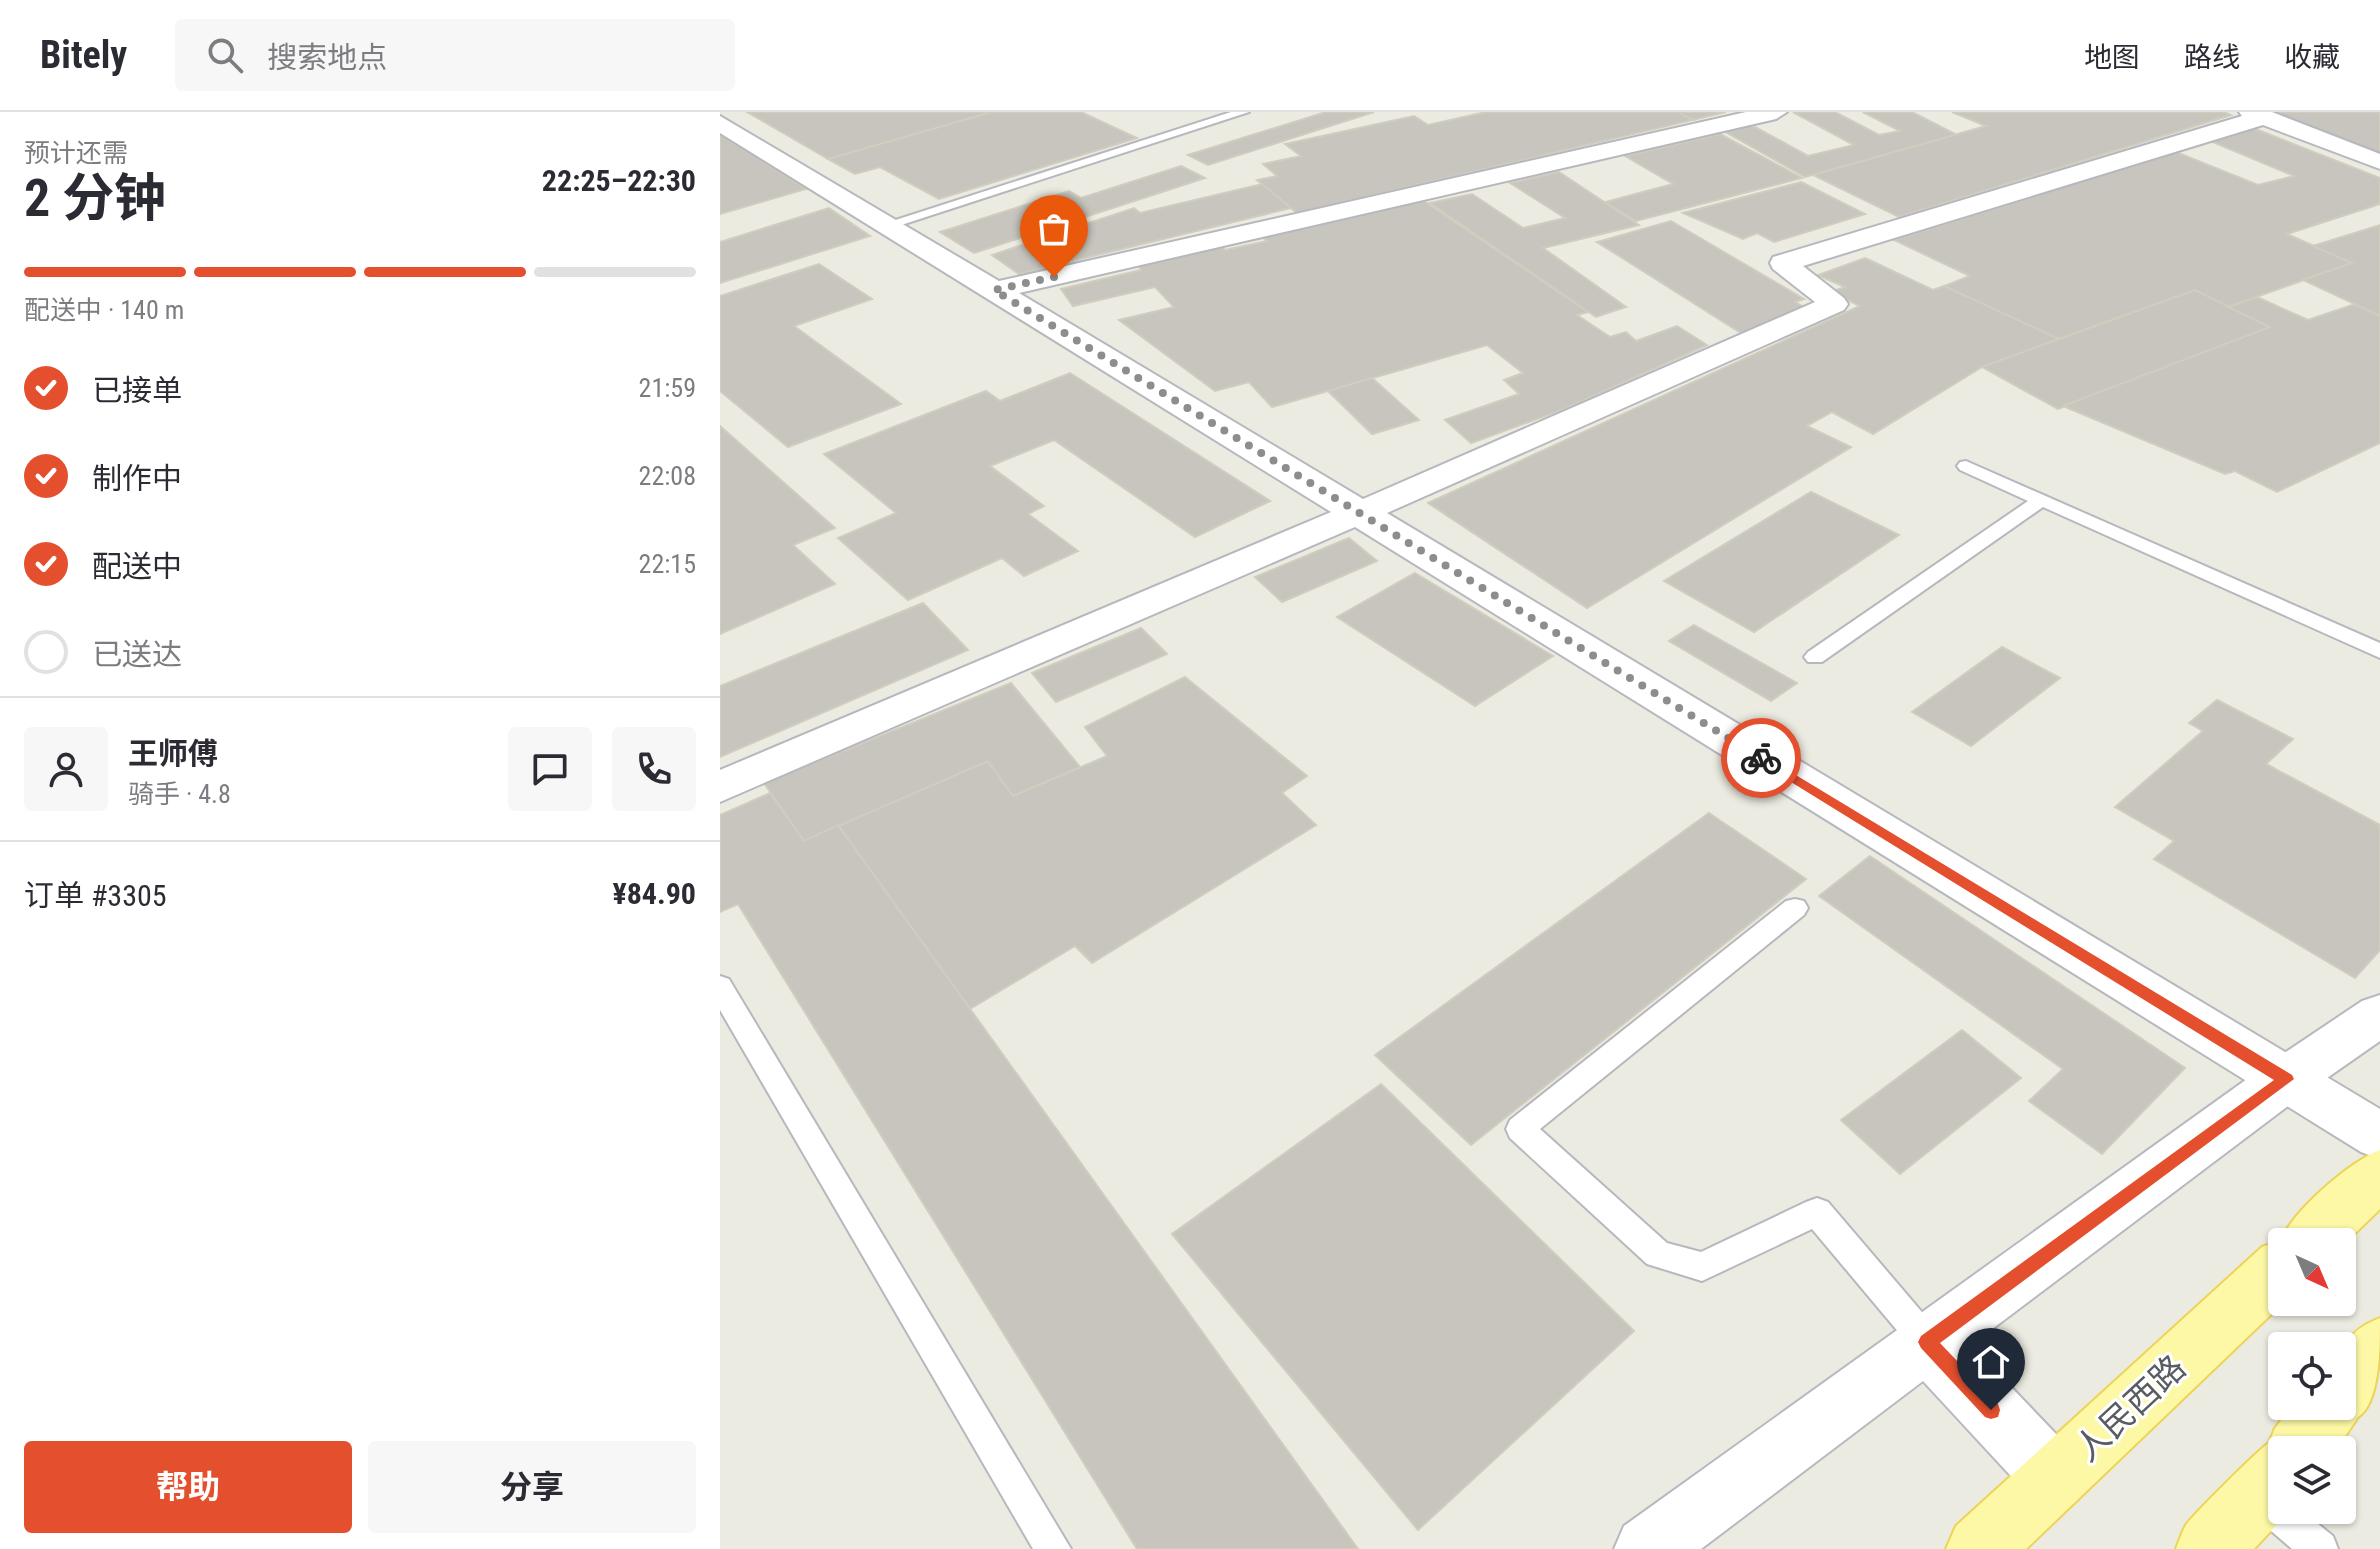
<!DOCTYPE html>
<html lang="zh">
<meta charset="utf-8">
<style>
:root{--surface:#fff;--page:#f7f7f7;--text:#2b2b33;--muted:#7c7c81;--line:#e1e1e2;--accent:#e4502e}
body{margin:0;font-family:"Roboto Condensed","Noto Sans SC",sans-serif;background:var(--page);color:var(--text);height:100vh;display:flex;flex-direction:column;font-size:30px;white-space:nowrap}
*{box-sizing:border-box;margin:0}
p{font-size:26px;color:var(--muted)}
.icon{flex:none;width:44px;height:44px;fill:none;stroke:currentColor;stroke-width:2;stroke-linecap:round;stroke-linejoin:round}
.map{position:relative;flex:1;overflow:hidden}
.details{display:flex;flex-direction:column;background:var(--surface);width:720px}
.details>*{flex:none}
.needle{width:52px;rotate:136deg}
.buttons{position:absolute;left:1548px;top:1116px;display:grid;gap:16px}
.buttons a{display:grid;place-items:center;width:88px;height:88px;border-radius:8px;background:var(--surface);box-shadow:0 2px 6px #0004;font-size:40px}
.pin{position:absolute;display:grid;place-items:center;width:68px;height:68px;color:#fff;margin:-82px -34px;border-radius:50% 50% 50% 0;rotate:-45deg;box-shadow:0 0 8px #0007}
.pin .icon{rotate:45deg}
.courier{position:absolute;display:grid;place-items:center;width:80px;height:80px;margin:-40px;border:6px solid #e4502e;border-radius:50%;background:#fff;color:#222;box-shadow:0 2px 10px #0007}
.headline em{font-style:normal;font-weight:700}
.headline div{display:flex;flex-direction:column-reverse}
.headline{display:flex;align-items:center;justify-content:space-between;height:136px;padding:0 24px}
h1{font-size:52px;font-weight:700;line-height:60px}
.bar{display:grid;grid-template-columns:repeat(4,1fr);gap:12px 8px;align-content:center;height:96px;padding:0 24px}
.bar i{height:10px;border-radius:6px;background:var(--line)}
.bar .on{background:var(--accent)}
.bar p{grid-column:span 4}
.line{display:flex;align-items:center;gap:20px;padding:0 24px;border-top:2px solid var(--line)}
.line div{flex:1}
.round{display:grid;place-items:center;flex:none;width:84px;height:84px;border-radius:8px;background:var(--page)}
ol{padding:0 24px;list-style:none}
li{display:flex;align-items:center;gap:24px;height:88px}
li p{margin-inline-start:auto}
li .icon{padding:8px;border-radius:50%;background:var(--accent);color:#fff;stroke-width:4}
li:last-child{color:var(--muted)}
li i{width:44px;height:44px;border:4px solid var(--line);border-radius:50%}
.button{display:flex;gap:16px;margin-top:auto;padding:16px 24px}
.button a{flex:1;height:92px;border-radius:8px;background:var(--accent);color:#fff;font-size:32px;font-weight:700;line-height:92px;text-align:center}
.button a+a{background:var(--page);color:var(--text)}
header{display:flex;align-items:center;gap:48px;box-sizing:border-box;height:112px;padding:0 40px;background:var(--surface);border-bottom:2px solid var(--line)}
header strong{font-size:38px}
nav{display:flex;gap:44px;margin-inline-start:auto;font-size:28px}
.search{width:560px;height:72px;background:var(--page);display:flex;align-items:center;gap:20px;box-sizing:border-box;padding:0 28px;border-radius:8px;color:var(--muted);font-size:30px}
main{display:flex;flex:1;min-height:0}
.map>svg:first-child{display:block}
.building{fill:#c7c5be;stroke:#d0cdbf;stroke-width:2}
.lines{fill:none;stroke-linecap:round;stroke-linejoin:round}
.lane-casing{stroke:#b6b8bd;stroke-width:4}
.street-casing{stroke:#b6b8bd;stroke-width:4}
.secondary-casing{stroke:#b6b9bf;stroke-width:4}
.primary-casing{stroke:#edd458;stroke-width:4}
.lane{fill:#fff;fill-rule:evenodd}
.street{fill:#fff;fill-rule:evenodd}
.secondary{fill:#fff;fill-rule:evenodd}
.primary{fill:#fdf8a5;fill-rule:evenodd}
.route{fill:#e4502e}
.done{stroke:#8c8e8e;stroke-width:8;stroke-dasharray:0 14.4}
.labels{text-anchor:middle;stroke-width:6;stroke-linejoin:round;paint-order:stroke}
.near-street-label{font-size:34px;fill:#595c61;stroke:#fff}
</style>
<header>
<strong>Bitely</strong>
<div class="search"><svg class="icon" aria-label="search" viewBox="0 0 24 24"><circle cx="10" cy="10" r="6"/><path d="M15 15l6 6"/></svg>搜索地点</div>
<nav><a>地图</a><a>路线</a><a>收藏</a></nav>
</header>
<main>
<section class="details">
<div class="headline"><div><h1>2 分钟</h1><p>预计还需</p></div><em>22:25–22:30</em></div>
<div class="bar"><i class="on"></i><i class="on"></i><i class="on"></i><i></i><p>配送中 · 140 m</p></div>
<ol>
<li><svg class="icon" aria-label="check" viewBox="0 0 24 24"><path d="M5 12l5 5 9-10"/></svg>已接单<p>21:59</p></li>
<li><svg class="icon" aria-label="check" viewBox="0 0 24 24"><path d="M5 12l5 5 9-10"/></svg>制作中<p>22:08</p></li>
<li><svg class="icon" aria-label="check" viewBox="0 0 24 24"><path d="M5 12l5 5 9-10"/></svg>配送中<p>22:15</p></li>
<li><i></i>已送达</li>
</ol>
<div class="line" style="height:144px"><a class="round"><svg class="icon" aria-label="person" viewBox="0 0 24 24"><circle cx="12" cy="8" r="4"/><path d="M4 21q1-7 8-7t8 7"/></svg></a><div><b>王师傅</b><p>骑手 · 4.8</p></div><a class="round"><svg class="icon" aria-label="chat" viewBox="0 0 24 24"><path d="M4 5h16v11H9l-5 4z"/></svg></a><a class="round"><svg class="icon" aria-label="phone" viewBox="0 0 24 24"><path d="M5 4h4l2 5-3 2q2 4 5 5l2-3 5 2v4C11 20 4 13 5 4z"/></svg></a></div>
<div class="line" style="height:104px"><div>订单 #3305</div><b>¥84.90</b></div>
<div class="button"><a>帮助</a><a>分享</a></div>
</section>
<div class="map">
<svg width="1660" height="1437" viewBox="0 0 1660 1437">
<rect width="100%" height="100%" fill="#ecebe1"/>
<g class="building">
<polygon points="27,0 272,0 108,47"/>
<polygon points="272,0 361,0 417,26 219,87 160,55 135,62 108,47"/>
<polygon points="606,0 654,0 488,53 468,43"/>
<polygon points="766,0 958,0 973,8 577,101 537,68 557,64 543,52 581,44 565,32 694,4 708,13"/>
<polygon points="958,0 1006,0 973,8"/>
<polygon points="1073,0 1115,0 1159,23 1180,19 1143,0 1192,0 1237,23 1085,65 1000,17 1028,11 1088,44 1134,33"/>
<polygon points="1232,0 1504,0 1511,3 1179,105 1093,63 1266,14"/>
<polygon points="1552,0 1660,0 1660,43"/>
<polygon points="1533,16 1660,66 1660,92 1567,122 1632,151 1508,195 1475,178 1339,227 1224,174 1250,164 1174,128 1456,40 1538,73 1574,64 1490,29"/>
<polygon points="0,22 86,77 0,102"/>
<polygon points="1000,22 1082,66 916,109 885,90 953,72 905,44"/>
<polygon points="461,54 485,66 254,141 220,120 349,79 361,86"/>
<polygon points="839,60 919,113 823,136 906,195 876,205 710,91 752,82 803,116 845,106 790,71"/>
<polygon points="1081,70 1145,102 1054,130 1037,121 1023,127 963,101"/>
<polygon points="542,72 571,96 299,162 272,143 414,96 420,101"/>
<polygon points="698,85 868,200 857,203 890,225 906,220 916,229 957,214 987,233 842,298 751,331 725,308 799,282 784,268 803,261 767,233 552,295 529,270 495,279 399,208 454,195 435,175 353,194 341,177 421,158 417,150 498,131 505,138 547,129 539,122"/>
<polygon points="109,96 150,124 0,171 0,130"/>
<polygon points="951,109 1084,187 1075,190 1091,199 1029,226 877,130"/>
<polygon points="1660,113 1660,204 1583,168 1632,151 1593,134"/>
<polygon points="1145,146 1213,178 1224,174 1339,227 1262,255 1153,322 1112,300 1087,314 1131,335 867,496 708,391 1140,194 1111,180 1125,175 1098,163"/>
<polygon points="99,152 152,187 74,214 181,292 68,335 0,279 0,184"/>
<polygon points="1475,178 1550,215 1338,297 1262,255"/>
<polygon points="1537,185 1588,208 1635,192 1660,204 1660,331 1557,380 1515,359 1505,362 1343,294 1550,215 1508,195"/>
<polygon points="350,261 550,389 475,425 334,328 270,354 324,394 308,402 358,439 304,464 282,446 188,488 118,426 176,401 104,342 266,279 280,289"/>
<polygon points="652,266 699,308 652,322 608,279"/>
<polygon points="0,314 115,416 73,433 115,472 0,522"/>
<polygon points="1091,380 1179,423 1034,520 944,469"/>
<polygon points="629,426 657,449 562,490 535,465"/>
<polygon points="695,461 833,544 755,594 617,505"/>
<polygon points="203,491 248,538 0,645 0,574"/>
<polygon points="974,513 1077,571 1051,589 949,529"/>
<polygon points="421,516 447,542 336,590 312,561"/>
<polygon points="1282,535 1340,566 1251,634 1192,600"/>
<polygon points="465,565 587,664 562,681 596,713 372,851 355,834 250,897 118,713 268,649 293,684 387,644 365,615"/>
<polygon points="291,571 360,655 293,684 268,649 84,729 44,671"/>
<polygon points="1497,588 1573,627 1546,652 1660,713 1660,838 1635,866 1434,747 1454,729 1395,695 1483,619 1469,611"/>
<polygon points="50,681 84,729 118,713 638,1437 417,1437 18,792 0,800 0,703"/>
<polygon points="989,701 1086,767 751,1033 655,943"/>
<polygon points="1150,744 1465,956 1382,1042 1309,989 1343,957 1099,784"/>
<polygon points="1242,918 1301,966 1180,1062 1121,1008"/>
<polygon points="661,972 914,1219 698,1418 452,1122"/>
</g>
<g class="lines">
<defs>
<g id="lane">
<polygon points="511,0 529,0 172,116 160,113"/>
<polygon points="1246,349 1660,531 1660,546 1323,395 1102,550 1088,550 1084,545 1088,540 1308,389 1240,358 1237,354 1240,350"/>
<polygon points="1075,787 1084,789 1088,796 1084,803 820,1017 947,1131 981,1140 1086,1090 1097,1086 1108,1090 1218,1219 1223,1230 1218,1241 1207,1245 1196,1241 1092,1117 982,1169 927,1152 790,1026 786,1017 790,1008 1066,789"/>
<polygon points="0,864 9,867 351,1437 313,1437 0,898"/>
<polygon points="1539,1369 1562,1382 1562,1398 1581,1398 1613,1424 1618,1437 1572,1437 1527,1398 1522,1386 1527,1374"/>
</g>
<polygon id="street" points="1026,0 1067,0 1056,7 299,181 643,387 1095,190 1053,157 1050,151 1053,145 1522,4 1519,0 1552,0 1660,42 1660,57 1543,13 1083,154 1124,186 1128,192 1124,198 667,401 1660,997 1660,1047 1641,1040 635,415 0,690 0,658 611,400 0,21 0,4 279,169"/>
<polygon id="secondary" points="1660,883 1660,929 1584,982 1251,1233 1357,1344 1367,1366 1357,1388 1335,1398 1313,1388 1203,1269 981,1437 894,1437 904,1414 1548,952 1642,889"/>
<g id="primary">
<path d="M 1660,1038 L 1660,1097 L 1622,1134 L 1622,1130 L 1562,1130 L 1564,1190 L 1306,1437 L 1226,1437 L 1236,1414 L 1542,1135 L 1561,1128 C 1574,1098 1629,1050 1660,1038 Z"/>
<path d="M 1660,1206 C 1660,1235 1660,1291 1638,1305 L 1616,1338 L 1562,1338 L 1562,1398 L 1570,1398 L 1534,1437 L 1456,1437 C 1459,1429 1462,1420 1466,1413 C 1473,1403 1542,1334 1549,1331 L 1555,1316 L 1573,1294 L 1622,1294 C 1622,1250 1613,1224 1660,1206 Z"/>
</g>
</defs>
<use href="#lane" class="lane-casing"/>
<use href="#street" class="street-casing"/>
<use href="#secondary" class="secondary-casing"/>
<use href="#primary" class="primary-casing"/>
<use href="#lane" class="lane"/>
<use href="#street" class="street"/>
<use href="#secondary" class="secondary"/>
<use href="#primary" class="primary"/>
</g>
<polygon class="route" points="1041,642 1572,963 1574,967 1220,1231 1278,1292 1280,1298 1278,1305 1271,1307 1265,1305 1201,1236 1198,1230 1201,1224 1554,968 1037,649 1035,646"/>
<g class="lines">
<polyline class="done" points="334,165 274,178 1041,646"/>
</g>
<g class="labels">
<g class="near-street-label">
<text transform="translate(1410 1296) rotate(-43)" y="12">人民西路</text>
</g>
</g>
</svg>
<div class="buttons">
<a><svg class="needle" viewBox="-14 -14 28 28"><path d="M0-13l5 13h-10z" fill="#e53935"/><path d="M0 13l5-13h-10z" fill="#7c7c81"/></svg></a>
<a><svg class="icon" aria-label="locate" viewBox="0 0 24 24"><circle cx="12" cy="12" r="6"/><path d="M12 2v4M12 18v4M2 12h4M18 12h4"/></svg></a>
<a><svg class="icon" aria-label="layers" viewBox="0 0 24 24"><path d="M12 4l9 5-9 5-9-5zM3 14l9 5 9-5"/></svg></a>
</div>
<div class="pin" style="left:334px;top:165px;background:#ea580c"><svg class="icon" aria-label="bag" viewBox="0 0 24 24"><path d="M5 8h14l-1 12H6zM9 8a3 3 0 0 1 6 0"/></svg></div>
<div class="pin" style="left:1271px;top:1298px;background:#1f2937"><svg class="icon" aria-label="home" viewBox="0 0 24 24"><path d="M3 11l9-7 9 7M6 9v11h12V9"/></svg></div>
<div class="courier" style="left:1041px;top:646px"><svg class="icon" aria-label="bike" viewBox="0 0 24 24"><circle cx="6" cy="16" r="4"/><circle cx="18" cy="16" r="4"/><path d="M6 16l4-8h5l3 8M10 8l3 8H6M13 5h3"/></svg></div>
</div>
</main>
